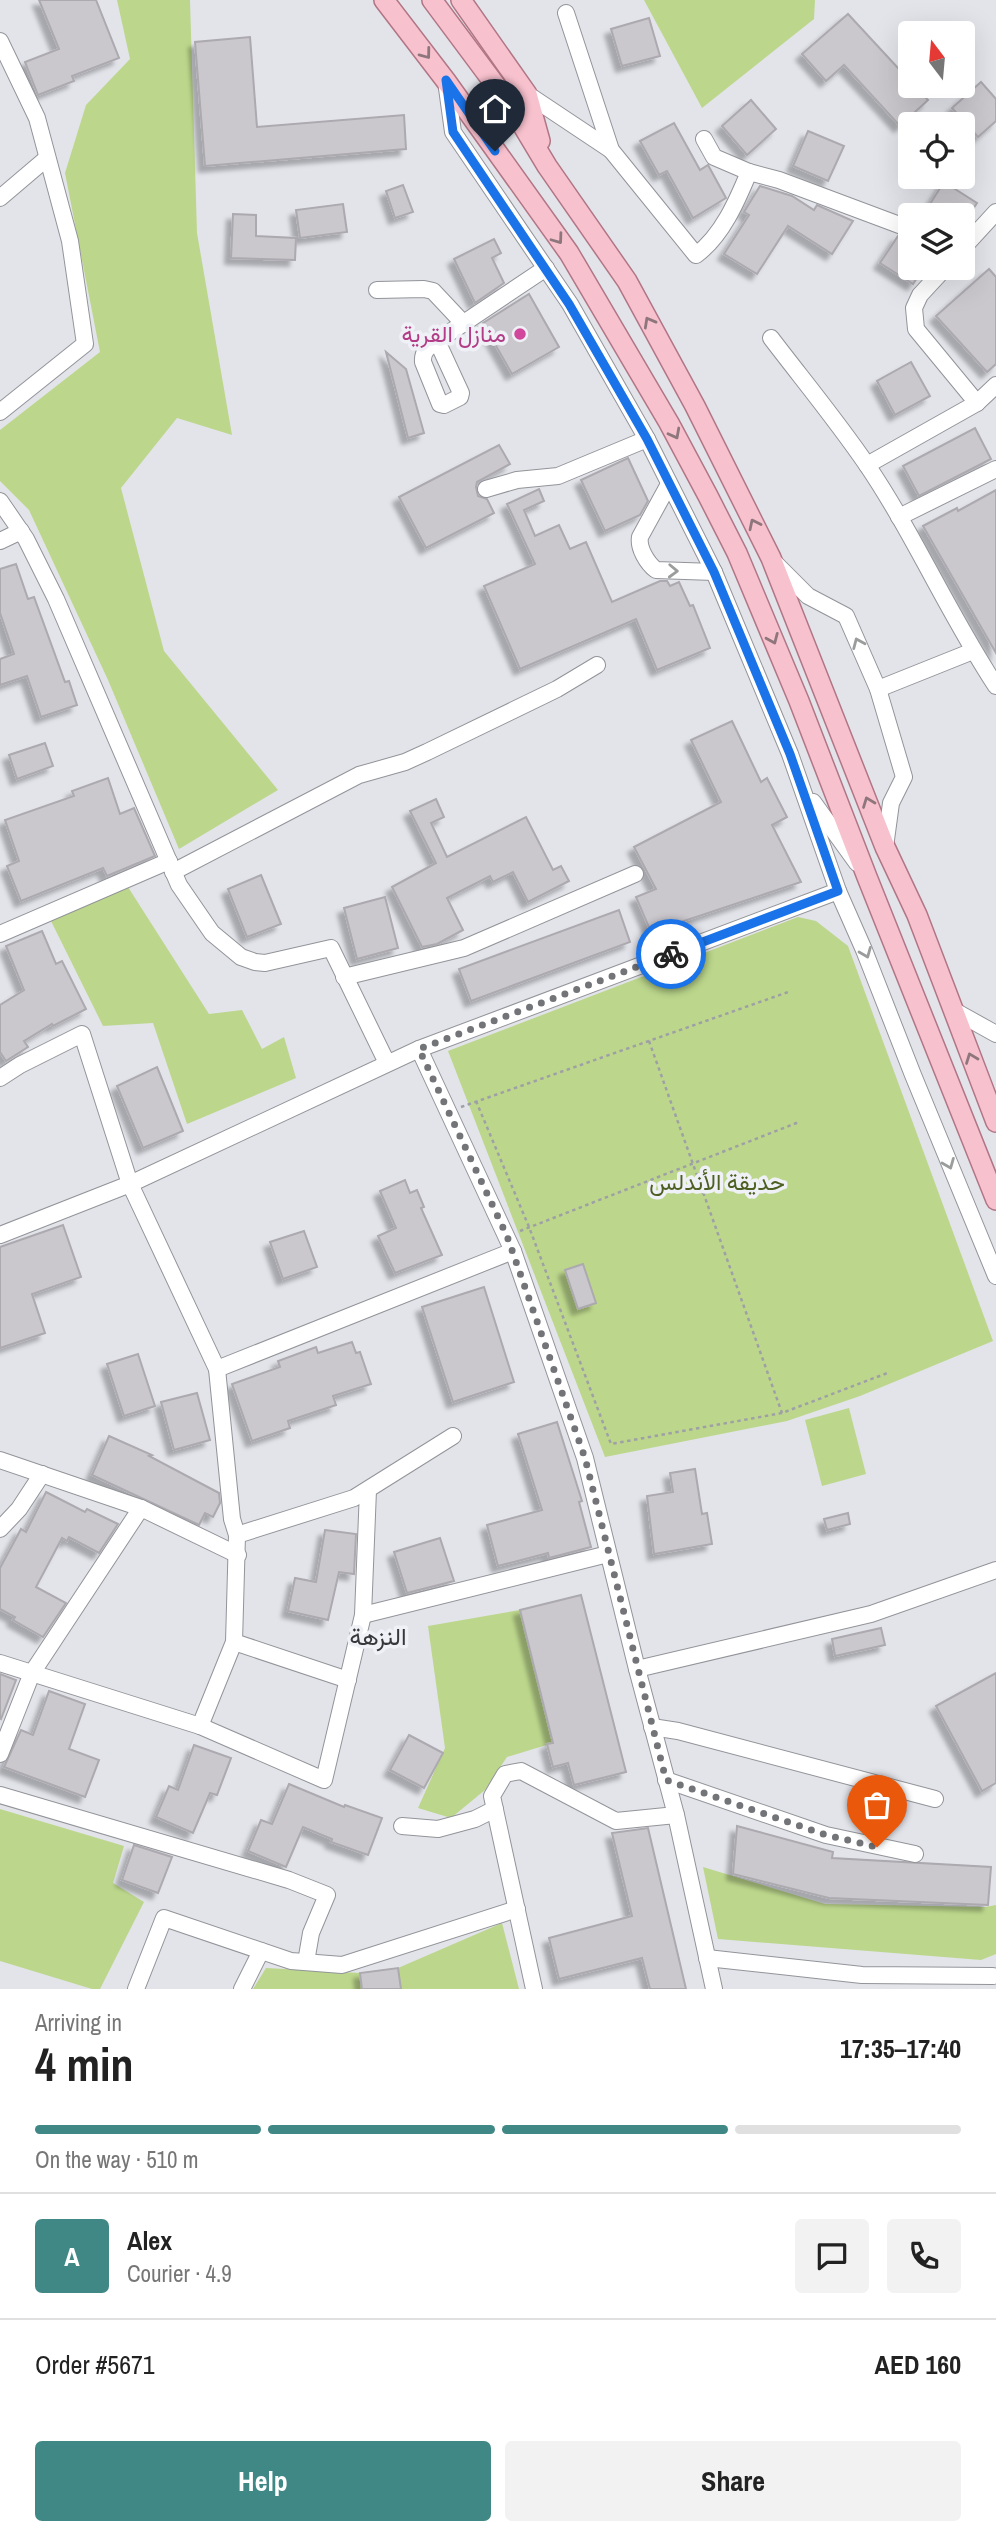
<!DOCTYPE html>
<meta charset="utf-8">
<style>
:root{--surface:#fff;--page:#f2f2f2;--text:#222;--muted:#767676;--line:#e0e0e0;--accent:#408885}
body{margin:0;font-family:"Archivo Narrow",Vazirmatn,sans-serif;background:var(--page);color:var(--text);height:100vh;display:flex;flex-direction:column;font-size:26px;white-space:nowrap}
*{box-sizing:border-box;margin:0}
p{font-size:23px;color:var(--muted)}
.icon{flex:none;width:38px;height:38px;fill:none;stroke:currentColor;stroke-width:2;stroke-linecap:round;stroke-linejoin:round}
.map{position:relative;height:1989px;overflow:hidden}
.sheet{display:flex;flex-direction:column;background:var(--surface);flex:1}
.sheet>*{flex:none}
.needle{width:46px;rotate:344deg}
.controls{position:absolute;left:898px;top:21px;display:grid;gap:14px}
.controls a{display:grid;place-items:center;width:77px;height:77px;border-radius:7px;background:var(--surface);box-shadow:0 7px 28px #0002;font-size:35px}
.pin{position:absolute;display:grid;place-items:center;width:60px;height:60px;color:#fff;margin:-72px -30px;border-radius:50% 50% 50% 0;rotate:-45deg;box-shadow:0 0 7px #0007}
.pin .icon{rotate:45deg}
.courier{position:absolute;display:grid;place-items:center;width:70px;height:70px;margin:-35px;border:5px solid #1a73e8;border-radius:50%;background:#fff;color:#222;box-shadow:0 2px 9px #0007}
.overview em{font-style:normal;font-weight:700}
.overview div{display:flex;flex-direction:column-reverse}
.overview{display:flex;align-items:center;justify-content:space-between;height:119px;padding:0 35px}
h1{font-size:46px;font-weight:700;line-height:52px}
.bar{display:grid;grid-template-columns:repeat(4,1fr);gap:10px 7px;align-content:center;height:84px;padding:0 35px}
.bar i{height:9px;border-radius:5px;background:var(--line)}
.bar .on{background:var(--accent)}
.bar p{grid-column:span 4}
.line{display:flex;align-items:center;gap:18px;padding:0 35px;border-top:2px solid var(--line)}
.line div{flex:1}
.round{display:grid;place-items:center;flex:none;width:74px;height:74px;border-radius:7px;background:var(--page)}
.action{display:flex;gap:14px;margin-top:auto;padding:14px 35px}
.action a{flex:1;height:80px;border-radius:7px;background:var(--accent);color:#fff;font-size:28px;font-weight:700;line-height:80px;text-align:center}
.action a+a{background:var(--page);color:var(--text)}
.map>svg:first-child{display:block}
.green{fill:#bcd78c}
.building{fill:#cac7cd;stroke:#aca9af;stroke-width:2;filter:url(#shadow)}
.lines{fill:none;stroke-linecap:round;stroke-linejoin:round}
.minor-casing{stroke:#929499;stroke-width:18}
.major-casing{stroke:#b17685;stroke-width:22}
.path{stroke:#9fa0a5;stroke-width:2.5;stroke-dasharray:3.5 3.5;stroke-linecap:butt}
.minor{stroke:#fff;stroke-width:16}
.major{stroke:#f8c1ce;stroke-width:19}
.oneway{stroke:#8e767d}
.oneway2{stroke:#9b9c9c}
.done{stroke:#737478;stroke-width:7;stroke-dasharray:0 12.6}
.route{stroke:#1a73e8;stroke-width:9}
.hotel-dot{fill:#d1479c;stroke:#eff1f7;stroke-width:2.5}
.labels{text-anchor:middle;stroke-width:7;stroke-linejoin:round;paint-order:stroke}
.hotel-label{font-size:23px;fill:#b23c85;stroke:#eff1f7;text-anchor:end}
.park-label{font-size:23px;fill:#4d6022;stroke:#eff1f7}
.neighbourhood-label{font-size:24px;fill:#37383a;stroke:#eff1f7}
</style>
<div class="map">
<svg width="996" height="1989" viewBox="0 0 996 1989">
<defs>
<filter id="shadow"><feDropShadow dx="-6" dy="6" stdDeviation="2" flood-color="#0004"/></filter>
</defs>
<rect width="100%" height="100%" fill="#e2e4ea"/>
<g class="green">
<polygon points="117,0 190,0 197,233 232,435 177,418 121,488 164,651 278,790 179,849 108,680 29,510 0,481 0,430 100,352 65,173 86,105 130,59"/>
<polygon points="644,0 815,0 814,19 702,108"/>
<polygon points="128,887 209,1014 242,1010 262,1049 284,1037 296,1078 187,1124 153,1023 103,1026 51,921"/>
<polygon points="798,917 816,921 848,946 993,1341 860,1396 787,1421 605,1457 448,1051"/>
<polygon points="849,1408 866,1474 822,1486 805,1420"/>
<polygon points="520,1610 553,1743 507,1757 485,1790 451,1818 418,1808 445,1748 428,1626"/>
<polygon points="0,1809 124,1846 113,1883 144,1902 100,1989 92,1989 0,1961"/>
<polygon points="703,1867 825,1904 985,1907 996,1905 996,1954 981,1960 718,1939"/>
<polygon points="502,1923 519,1989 401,1989 398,1968"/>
<polygon points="266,1968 360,1973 362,1989 253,1989"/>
</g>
<g class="building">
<polygon points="39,0 96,0 119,58 72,76 74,81 38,95 25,62 59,49"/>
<polygon points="848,14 910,81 910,86 914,86 928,100 900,126 844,65 826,81 802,54"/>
<polygon points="649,18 660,56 622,66 611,29"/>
<polygon points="250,37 257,127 404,115 406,149 205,166 195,42"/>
<polygon points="981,82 996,99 996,121 978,137 952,108"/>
<polygon points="751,100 776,129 747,155 722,126"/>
<polygon points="674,123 700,170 708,165 726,198 693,218 667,171 659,175 640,141"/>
<polygon points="808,131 844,146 828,181 793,166"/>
<polygon points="944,182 977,203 969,215 923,215"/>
<polygon points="403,185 413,212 395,218 386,191"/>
<polygon points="760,186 792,196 814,210 817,205 853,221 832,254 788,226 757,274 724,254 749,215 744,212"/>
<polygon points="343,204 347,232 300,238 296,210"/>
<polygon points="233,214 256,215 256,236 296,238 295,260 231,258"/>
<polygon points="898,236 910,239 910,268 923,268 913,284 880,263"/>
<polygon points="494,239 501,253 492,258 504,283 475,303 454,259"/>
<polygon points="989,269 996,277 996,364 987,372 936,316"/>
<polygon points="529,294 559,347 512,374 483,323"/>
<polygon points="386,352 406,369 424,433 408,438"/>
<polygon points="911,362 930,396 895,415 877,381"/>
<polygon points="975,428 991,459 919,496 903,466"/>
<polygon points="499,445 510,464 477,482 476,487 478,496 487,499 494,513 426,548 399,497"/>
<polygon points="628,458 648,501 640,515 605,531 581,480"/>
<polygon points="539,489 544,501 524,510 535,536 559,525 570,549 586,542 612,602 660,581 667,581 670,586 679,582 690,606 693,605 710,648 657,670 636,619 520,669 484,586 535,564 507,504"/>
<polygon points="996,490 996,653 923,526 957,508 958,511"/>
<polygon points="16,564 28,599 34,597 65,682 69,681 77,705 41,717 27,676 0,685 0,659 14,654 0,613 0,569"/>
<polygon points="732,721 761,782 767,778 787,817 772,825 801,882 651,932 636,897 656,889 634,847 721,802 691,740"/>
<polygon points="45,743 53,766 17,779 9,755"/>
<polygon points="108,778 120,814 134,808 155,856 107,876 103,868 21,901 7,866 19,861 5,820 74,796 72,791"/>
<polygon points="436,799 444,817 431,823 447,857 526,817 553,870 561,866 569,881 528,902 513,872 493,882 490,876 447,898 463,930 437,944 422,947 392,887 436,863 410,811"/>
<polygon points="261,875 281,924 247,937 228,889"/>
<polygon points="385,897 398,948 357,959 344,908"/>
<polygon points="619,910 630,942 471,1001 459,969"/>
<polygon points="42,931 56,964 62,961 86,1009 53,1026 52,1024 24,1041 28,1047 6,1061 0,1052 0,1005 24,990 6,946"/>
<polygon points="157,1067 183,1131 143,1148 117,1086"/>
<polygon points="405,1180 410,1193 417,1190 424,1207 421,1208 442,1255 395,1273 378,1236 396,1228 380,1191"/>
<polygon points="63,1225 81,1277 32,1294 45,1333 0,1348 0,1247"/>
<polygon points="304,1231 317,1267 283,1279 270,1242"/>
<polygon points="583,1264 596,1303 578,1309 565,1270"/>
<polygon points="484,1287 514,1382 453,1402 422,1307"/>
<polygon points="352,1342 356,1353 360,1352 371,1384 333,1396 336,1405 288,1421 290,1428 252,1441 232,1384 280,1367 278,1361 316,1347 318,1353"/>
<polygon points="138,1354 155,1406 124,1416 107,1364"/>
<polygon points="197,1393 210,1440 174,1450 161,1402"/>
<polygon points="557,1422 582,1501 579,1502 591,1547 549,1558 548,1553 498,1566 487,1525 542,1510 518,1434"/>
<polygon points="109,1436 152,1455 149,1456 219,1493 220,1503 213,1517 205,1513 199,1525 92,1475"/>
<polygon points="695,1469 702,1514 707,1513 712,1544 654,1554 647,1496 673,1492 670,1473"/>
<polygon points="46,1492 85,1512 87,1509 118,1524 99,1553 69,1537 67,1541 62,1538 36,1587 66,1603 43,1637 13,1620 15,1617 0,1609 0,1568 21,1529 26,1532"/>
<polygon points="848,1513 850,1524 827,1530 824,1519"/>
<polygon points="325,1530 356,1534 354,1574 339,1572 328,1620 288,1611 295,1578 316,1582"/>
<polygon points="440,1538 454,1581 407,1593 394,1552"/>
<polygon points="581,1595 626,1772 574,1785 568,1763 553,1767 547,1744 553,1743 520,1610"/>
<polygon points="881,1628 885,1645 835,1656 832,1639"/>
<polygon points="996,1673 996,1783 982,1791 936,1706"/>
<polygon points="0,1674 16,1680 1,1719 0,1718"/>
<polygon points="49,1691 85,1704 69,1749 99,1760 85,1797 4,1767 21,1730 33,1735"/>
<polygon points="409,1735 443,1753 424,1788 390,1770"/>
<polygon points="194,1745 231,1758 217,1795 210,1793 193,1833 156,1817 169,1786 178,1790"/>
<polygon points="289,1784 344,1807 345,1805 382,1818 368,1855 331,1842 332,1839 303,1827 286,1867 248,1851 261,1820 272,1824"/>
<polygon points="737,1826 833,1852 832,1858 991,1867 988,1905 829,1898 733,1874"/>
<polygon points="648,1828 686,1989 650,1989 642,1958 559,1979 549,1938 632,1916 612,1833"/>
<polygon points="134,1845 172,1857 158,1893 122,1880"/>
<polygon points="398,1968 401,1989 362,1989 360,1973"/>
</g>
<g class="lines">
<defs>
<g id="minor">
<path d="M 566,13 L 611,150 L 696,255 C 722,236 737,201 749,172"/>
<polyline points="0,41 37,118 70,241 85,344 0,412"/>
<polyline points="446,81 453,132 570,304 647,439 714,572 790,754 838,891 864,950 913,1075 996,1276"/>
<polyline points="527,94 611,150"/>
<polyline points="704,139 714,157 749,172 779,180 910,229"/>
<polyline points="0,198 47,158"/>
<polyline points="962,249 996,212"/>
<polyline points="945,268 920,295 914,308 916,329 977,403"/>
<polyline points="377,290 424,289 433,291 464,324"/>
<path d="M 771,338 C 803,380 837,421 867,465 C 915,536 949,615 996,686"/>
<path d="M 437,341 L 461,393 L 460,397 L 444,405 L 440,404 L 423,362 C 422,351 429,347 437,341 L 546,268"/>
<polyline points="867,465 977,403 996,385"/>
<path d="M 669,484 L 640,537 C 638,548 647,563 656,570 L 714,572"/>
<polyline points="486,489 517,480 558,476 647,439"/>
<polyline points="0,501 26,539 56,599 179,885 212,933 241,957 255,962 265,963 331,948 387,1063"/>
<polyline points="899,517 996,469"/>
<polyline points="0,541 21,531"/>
<polyline points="773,561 808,596 846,616 878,689 904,777 891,803 885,847"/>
<polyline points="878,689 973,651"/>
<polyline points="813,802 857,863"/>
<polyline points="173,872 359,775 405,762 427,752 557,689 597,665"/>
<polyline points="0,934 169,861"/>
<polyline points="344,977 464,948 635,874"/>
<polyline points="953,1010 996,1034"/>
<polyline points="419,1049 513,1251 585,1458 637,1669 676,1815 714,1989"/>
<polyline points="0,1078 20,1065 82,1034 130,1184 217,1369 232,1519 237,1535 234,1642 200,1726"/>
<polyline points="0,1235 130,1184 419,1049 838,891"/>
<polyline points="217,1369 513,1251"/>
<polyline points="0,1460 141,1508 238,1555"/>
<polyline points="0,1529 19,1509 42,1474"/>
<polyline points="237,1535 354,1498 453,1436"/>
<polyline points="363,1615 608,1554"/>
<polyline points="234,1642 348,1680"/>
<polyline points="0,1663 200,1726 324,1780 363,1615 368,1490"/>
<polyline points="637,1669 871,1614 996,1570"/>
<polyline points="652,1727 678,1731 935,1799"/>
<polyline points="0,1754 32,1673 141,1508"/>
<polyline points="666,1780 826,1835 915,1854"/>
<polyline points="0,1795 289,1880 327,1895 311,1933 306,1962"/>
<polyline points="402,1826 438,1829 475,1819 495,1809"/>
<polyline points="707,1958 862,1975 993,1976"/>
<polyline points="136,1989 164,1918 291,1961 342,1965 517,1909"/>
<polyline points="242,1989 261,1951"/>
<polyline points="534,1989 492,1796 505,1774 521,1771 616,1821 676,1815"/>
</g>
<g id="major">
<polyline points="384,0 446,81 569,253 669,423 708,496 737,553 799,701 867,877 996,1200"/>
<polyline points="432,0 511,106 547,166 627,281 695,406 771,558 885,847 917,915 996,1122"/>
<polyline points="461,0 527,94 540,141"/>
</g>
</defs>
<use href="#minor" class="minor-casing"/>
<use href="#major" class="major-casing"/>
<g class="path">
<polyline points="649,1041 782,1413"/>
<polyline points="476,1101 529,1227 611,1444 782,1413 890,1372"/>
<polyline points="461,1107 791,991"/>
<polyline points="520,1231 799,1122"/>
</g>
<use href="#minor" class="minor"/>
<use href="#major" class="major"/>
</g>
<defs><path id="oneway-chevron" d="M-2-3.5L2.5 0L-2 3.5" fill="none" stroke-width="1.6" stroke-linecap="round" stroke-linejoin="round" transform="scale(1.75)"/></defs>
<g class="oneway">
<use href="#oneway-chevron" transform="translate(426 54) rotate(53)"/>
<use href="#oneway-chevron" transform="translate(558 239) rotate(54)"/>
<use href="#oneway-chevron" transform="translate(649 322) rotate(-119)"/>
<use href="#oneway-chevron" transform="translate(675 434) rotate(62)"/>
<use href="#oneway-chevron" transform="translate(754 524) rotate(-116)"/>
<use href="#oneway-chevron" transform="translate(773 639) rotate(67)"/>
<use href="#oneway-chevron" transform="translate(868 802) rotate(-111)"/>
<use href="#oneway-chevron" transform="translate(971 1058) rotate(-111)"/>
</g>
<g class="oneway2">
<use href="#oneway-chevron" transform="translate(673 571) rotate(2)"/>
<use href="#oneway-chevron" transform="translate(858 643) rotate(-113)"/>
<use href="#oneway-chevron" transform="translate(866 953) rotate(68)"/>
<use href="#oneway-chevron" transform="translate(949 1164) rotate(68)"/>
</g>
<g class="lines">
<polyline class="done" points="671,954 419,1049 507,1236 585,1458 666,1780 826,1835 877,1847"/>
<polyline class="route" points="495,151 446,80 453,132 569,304 647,439 714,572 790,754 838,891 671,954"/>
</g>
<circle class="hotel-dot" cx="520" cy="334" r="7"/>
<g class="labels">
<g class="hotel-label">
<text x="506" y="342">منازل القرية</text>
</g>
<g class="park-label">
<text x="717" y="1190">حديقة الأندلس</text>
</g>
<g class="neighbourhood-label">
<text x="378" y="1645">النزهة</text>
</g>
</g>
</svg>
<div class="controls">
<a><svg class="needle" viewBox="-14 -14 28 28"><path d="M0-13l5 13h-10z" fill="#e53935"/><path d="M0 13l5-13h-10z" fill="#767676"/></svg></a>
<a><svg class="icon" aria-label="locate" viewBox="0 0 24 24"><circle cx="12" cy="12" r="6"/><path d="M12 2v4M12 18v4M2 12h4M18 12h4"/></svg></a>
<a><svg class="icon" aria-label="layers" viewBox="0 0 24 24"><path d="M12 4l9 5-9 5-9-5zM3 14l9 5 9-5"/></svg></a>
</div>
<div class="pin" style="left:877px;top:1847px;background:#ea580c"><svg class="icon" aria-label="bag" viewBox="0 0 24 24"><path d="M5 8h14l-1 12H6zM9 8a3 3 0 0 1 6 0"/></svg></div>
<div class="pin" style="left:495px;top:151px;background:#1f2937"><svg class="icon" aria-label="home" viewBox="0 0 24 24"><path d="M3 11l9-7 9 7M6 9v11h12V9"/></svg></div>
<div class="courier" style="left:671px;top:954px"><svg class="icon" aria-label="bike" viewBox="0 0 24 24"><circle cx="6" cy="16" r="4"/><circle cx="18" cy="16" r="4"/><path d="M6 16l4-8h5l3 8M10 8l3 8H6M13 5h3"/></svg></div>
</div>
<section class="sheet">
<div class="overview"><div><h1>4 min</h1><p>Arriving in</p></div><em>17:35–17:40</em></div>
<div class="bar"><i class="on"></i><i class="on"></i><i class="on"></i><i></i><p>On the way · 510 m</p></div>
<div class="line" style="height:126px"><b class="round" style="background:var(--accent);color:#fff">A</b><div><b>Alex</b><p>Courier · 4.9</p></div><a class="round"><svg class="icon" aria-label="chat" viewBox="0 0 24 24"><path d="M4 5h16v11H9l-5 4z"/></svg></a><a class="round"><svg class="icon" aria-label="phone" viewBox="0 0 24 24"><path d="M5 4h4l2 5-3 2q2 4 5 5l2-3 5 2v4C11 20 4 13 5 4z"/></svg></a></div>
<div class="line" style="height:91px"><div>Order #5671</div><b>AED 160</b></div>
<div class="action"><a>Help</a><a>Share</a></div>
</section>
